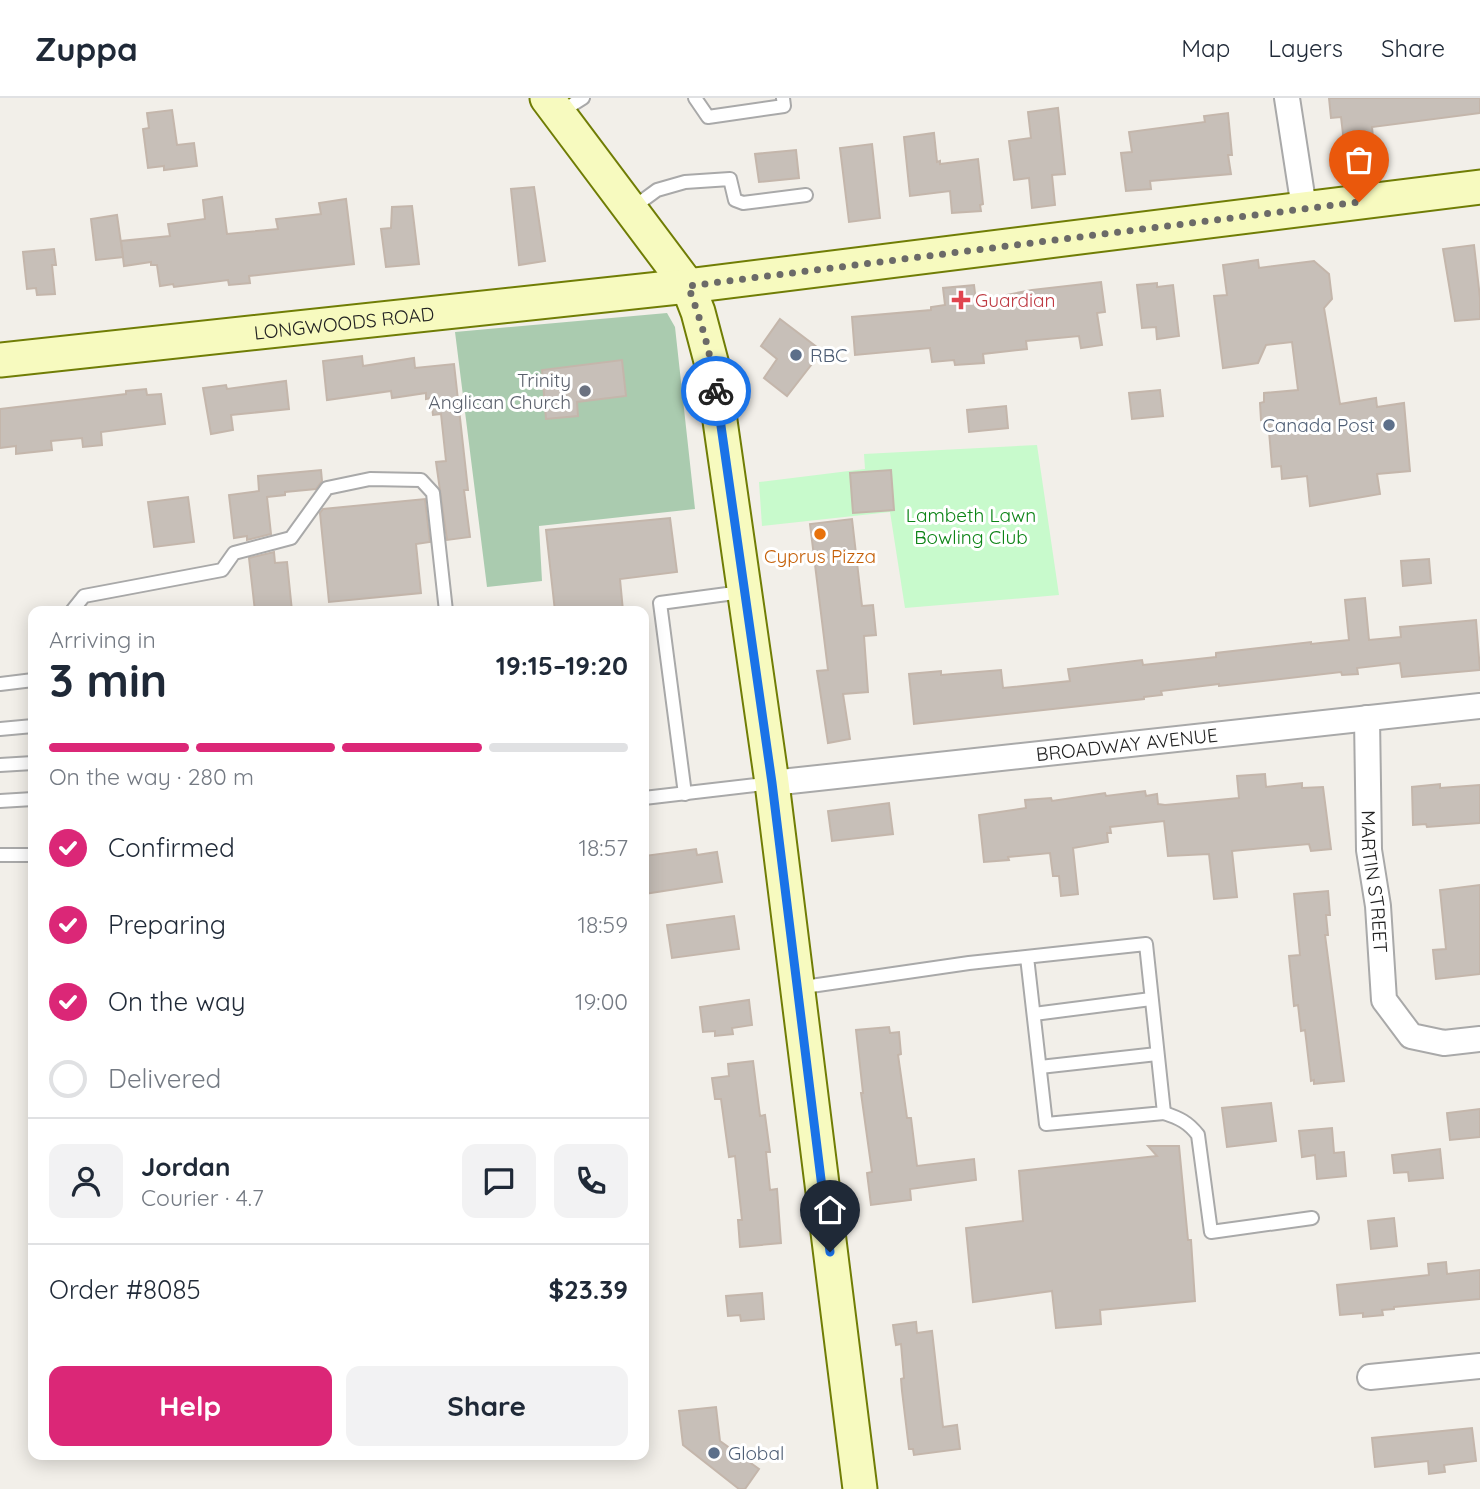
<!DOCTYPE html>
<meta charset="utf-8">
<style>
:root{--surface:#fff;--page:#f2f2f3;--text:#1f2937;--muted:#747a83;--line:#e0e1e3;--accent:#db2777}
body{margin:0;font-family:Quicksand,sans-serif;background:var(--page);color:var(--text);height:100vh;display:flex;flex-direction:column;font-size:26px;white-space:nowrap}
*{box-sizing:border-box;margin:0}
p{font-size:23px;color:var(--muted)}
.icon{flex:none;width:38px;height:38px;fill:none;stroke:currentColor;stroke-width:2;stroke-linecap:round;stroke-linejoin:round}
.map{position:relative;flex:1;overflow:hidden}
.side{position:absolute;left:28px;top:508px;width:621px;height:854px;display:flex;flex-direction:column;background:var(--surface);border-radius:14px;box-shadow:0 4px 18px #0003}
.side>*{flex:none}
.pin{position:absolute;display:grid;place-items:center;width:60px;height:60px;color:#fff;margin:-72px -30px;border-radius:50% 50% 50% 0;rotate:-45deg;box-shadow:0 0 7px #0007}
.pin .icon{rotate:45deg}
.courier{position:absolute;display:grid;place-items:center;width:70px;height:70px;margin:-35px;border:5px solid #1a73e8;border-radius:50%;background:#fff;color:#222;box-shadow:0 2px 9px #0007}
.overview em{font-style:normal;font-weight:800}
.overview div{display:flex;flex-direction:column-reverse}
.overview{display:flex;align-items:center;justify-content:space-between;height:119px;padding:0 21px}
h1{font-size:46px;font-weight:800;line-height:52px}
.bar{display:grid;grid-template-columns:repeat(4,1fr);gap:10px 7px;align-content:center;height:84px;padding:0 21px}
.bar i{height:9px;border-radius:5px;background:var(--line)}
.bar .active{background:var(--accent)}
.bar p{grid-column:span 4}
.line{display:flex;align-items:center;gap:18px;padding:0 21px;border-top:2px solid var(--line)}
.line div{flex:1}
.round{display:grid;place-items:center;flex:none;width:74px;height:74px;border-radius:14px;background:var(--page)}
ol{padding:0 21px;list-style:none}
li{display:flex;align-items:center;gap:21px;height:77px}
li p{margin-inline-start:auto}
li .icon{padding:7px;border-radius:50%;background:var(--accent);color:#fff;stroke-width:4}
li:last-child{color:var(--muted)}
li i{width:38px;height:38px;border:4px solid var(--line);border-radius:50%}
.cta{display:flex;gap:14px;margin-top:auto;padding:14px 21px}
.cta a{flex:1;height:80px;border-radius:14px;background:var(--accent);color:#fff;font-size:28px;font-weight:800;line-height:80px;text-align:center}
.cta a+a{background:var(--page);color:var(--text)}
header{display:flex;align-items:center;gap:42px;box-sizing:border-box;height:98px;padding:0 35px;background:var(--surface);border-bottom:2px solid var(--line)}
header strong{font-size:33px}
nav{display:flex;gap:38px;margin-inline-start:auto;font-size:24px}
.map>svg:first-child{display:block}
.cemetery{fill:#aacbaf}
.park{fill:#c8facc}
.building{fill:#c7bfb8;stroke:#c4b6ab;stroke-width:2}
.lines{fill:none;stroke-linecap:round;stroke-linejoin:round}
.service-casing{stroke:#a9a9a9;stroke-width:16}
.minor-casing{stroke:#a9a9a9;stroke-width:28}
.secondary-casing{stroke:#707d05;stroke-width:37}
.service{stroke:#fff;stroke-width:12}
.minor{stroke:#fff;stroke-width:24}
.secondary{stroke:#f7fabf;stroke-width:33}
.done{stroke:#6b6a68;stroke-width:7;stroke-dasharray:0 12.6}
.route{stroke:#1a73e8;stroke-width:9}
.health-dot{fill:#e0444e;stroke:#fff;stroke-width:2.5}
.service-dot{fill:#5c6f8a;stroke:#fff;stroke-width:2.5}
.worship-dot{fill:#6b7280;stroke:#fff;stroke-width:2.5}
.food-dot{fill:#e8710a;stroke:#fff;stroke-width:2.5}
.labels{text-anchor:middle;stroke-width:6;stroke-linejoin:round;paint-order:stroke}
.health-label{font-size:19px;fill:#be3a42;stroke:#fff;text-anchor:start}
.street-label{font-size:19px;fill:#222;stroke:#fff}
.service-label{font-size:19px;fill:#4e5e75;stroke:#fff;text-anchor:start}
.worship-label{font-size:19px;fill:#5b616d;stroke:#fff;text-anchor:end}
.park-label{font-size:19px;fill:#0c8416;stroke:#fff}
.food-label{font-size:19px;fill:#c56008;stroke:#fff}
</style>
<header>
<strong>Zuppa</strong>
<nav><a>Map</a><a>Layers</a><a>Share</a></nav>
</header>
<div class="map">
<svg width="1480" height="1391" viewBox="0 0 1480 1391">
<rect width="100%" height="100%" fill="#f2efe9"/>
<polygon class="cemetery" points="667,215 675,229 695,411 539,428 542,483 487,489 455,234"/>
<polygon class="park" points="1037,347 1059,497 905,510 890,414 762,428 759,384 865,371 864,356"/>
<g class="building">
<polygon points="1329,0 1480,0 1480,15 1372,29 1374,50 1345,53 1341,19 1331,20"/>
<polygon points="1058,10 1065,76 1052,77 1055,107 1032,110 1029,80 1014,82 1009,43 1031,40 1028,14"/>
<polygon points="172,12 177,47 194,45 197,68 164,72 164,68 148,70 143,31 149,30 147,15"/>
<polygon points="1228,15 1232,57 1228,57 1231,76 1150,83 1151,91 1126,93 1121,55 1132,54 1129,34 1205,24 1204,18"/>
<polygon points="934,35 937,64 940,63 940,66 978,61 983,106 980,107 981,113 952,115 950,93 910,98 904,39"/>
<polygon points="872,46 880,120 849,124 840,50"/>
<polygon points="796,52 799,80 759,84 755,56"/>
<polygon points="534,89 545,163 519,167 511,91"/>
<polygon points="222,99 227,136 278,131 276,121 321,116 319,105 346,101 354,166 249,178 250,185 229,187 228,182 174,189 173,186 160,188 157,167 151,167 151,164 124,168 121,143 170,138 168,126 205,121 203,102"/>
<polygon points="412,108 419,166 386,169 381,131 391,130 392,109"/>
<polygon points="117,117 123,159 96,162 91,121"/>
<polygon points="1474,147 1480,200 1480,221 1455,223 1443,151"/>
<polygon points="54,151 56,167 52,167 55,196 37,197 36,190 27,191 23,154"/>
<polygon points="1258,162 1259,170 1314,163 1329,176 1332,201 1324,210 1340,306 1376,300 1377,309 1404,305 1410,373 1377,376 1380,396 1310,408 1307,378 1282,381 1281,368 1272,369 1268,321 1261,322 1260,305 1264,304 1264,295 1298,292 1292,244 1266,247 1258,265 1223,270 1214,198 1227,197 1223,167"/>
<polygon points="1101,184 1105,214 1097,215 1102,247 1081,250 1079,238 1026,243 1027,251 983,256 984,265 955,267 954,262 932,264 930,250 855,257 852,219 931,212 931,209 945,207 943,190 974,187 976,203 1032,192"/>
<polygon points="1157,185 1157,189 1173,187 1179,238 1157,241 1156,229 1142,230 1137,187"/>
<polygon points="780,221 822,253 787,298 764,280 777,261 761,248"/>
<polygon points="362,258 363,268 414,260 415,270 454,266 468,392 464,392 470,439 447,442 436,364 446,363 441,316 433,317 431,300 426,301 426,295 392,300 391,293 327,302 323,263"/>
<polygon points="622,262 626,298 577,304 578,318 546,321 542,272"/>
<polygon points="286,283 289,311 231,317 233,332 211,336 203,290 226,287 227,291"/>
<polygon points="146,291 147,297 161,296 165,326 101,334 102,347 83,349 82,340 51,343 52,352 16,356 16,348 0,350 0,311 126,296 126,293"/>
<polygon points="1160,292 1163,318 1132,321 1129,295"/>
<polygon points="1006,308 1008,330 969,334 967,312"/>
<polygon points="321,372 322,383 316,391 285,394 285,397 267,399 271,436 247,442 247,438 234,440 229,397 259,393 258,378"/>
<polygon points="891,372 894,412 853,415 850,375"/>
<polygon points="188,399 194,444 154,449 148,404"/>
<polygon points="425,401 430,444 416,446 421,495 329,504 320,415 323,411"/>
<polygon points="670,420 677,474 620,481 623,513 555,513 546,432"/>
<polygon points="852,421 862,508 873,507 876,537 864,538 868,594 843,596 850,641 828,645 817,573 828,572 810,426"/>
<polygon points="274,454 275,465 287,464 292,513 255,513 249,460"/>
<polygon points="1429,461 1431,485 1403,488 1401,463"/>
<polygon points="1365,500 1369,542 1401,539 1400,529 1476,522 1480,572 1402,579 1400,565 1357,570 1358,576 1342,577 1341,574 1219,588 1219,586 1161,593 1162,597 1144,599 1144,601 914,626 909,576 941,573 941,577 1001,572 1003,590 1070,583 1068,571 1142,562 1143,567 1216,559 1216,555 1311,544 1311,546 1349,542 1345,502"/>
<polygon points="1265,676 1266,689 1302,685 1302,690 1323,689 1331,751 1311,753 1309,746 1232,753 1237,799 1214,801 1209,756 1168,758 1164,723 1110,729 1111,735 1107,735 1108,744 1073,750 1078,796 1061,798 1059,778 1053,778 1050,755 1008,759 1009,762 984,764 979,717 1026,710 1025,702 1051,700 1052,703 1105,695 1106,698 1145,693 1146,698 1157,696 1158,706 1165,707 1239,700 1237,678"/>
<polygon points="1440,686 1440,690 1480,687 1480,725 1427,729 1426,726 1413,727 1412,689"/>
<polygon points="889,705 893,736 832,743 828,713"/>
<polygon points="696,751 697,757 717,754 722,784 644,796 644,758"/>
<polygon points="1480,787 1480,876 1436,881 1433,852 1446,851 1440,792"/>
<polygon points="1328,793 1330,817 1326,817 1328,837 1325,837 1344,983 1314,986 1314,982 1311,983 1305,932 1301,933 1298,907 1294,908 1289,858 1300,857 1294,796"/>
<polygon points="734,818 739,851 672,860 667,827"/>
<polygon points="749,902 752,927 732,930 733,936 715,938 715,933 703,934 700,909"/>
<polygon points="889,929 890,935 899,934 901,956 898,957 907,1020 911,1020 917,1068 974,1061 976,1082 910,1091 911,1102 871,1107 867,1075 872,1074 861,995 863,995 856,932"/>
<polygon points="753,963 760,1018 765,1017 770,1054 766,1054 770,1092 777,1091 781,1145 740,1149 738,1122 742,1122 735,1058 729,1059 721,1001 715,1001 712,980 729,978 728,966"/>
<polygon points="1271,1005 1276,1043 1227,1049 1222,1010"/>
<polygon points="1480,1011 1480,1039 1450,1042 1447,1015"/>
<polygon points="1332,1030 1334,1055 1344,1054 1346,1078 1317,1081 1315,1057 1302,1059 1299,1033"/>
<polygon points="1148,1048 1179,1048 1188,1142 1191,1142 1195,1203 1100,1212 1101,1226 1056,1230 1052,1193 973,1204 966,1130 1023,1123 1019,1073 1157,1058"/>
<polygon points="1440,1051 1443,1080 1409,1083 1408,1074 1394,1075 1392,1057"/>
<polygon points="1394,1120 1397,1148 1371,1151 1368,1123"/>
<polygon points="1446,1164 1447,1176 1480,1172 1480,1201 1394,1209 1394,1211 1382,1212 1383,1217 1363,1219 1363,1215 1340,1217 1337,1187 1429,1177 1428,1166"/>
<polygon points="762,1195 764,1221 741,1223 740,1217 728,1218 726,1198"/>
<polygon points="916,1224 917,1235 932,1233 943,1329 957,1327 960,1351 914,1357 913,1351 909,1351 902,1293 901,1281 904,1280 901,1246 896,1247 893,1227"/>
<polygon points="716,1309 720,1343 759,1371 745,1391 739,1391 683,1347 679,1313"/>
<polygon points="1472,1330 1476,1363 1444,1367 1445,1374 1429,1376 1428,1363 1375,1369 1372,1340"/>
</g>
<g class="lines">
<defs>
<g id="service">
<polyline points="695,0 708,19 784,8 783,0"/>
<polyline points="559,15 583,0"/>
<polyline points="631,111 657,92 685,84 730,81 735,102 743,105 806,97"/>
<polyline points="72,513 84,498 222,472 234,455 291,440 327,390 370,381 421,382 433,395 446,513"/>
<polyline points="0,586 33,582"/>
<polyline points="0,631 33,628"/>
<polyline points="0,667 33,665"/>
<polyline points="685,696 660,505 742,494"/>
<polyline points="644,700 772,685"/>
<polyline points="0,703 33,701"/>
<polyline points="0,757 33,757"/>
<polyline points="797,890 969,865 1146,846 1164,1015 1046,1026 1027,859"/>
<polyline points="1034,916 1151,901"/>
<polyline points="1040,969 1157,956"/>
<path d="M 1164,1015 C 1179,1020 1188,1024 1198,1037 L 1211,1134 L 1312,1120"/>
</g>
<g id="minor">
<polyline points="1287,0 1304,110"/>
<path id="s1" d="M 1367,620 L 1369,752 L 1378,808 L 1384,902 L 1411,938 L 1444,945 L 1480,941"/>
<path id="s2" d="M 772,685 L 1480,608"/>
<polyline points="1370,1279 1480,1268"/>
</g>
<g id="secondary">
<polyline points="547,0 688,188 698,214 712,267 772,685 860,1391"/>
<path id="s3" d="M 0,262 L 688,188 L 1480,89"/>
</g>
</defs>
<use href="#service" class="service-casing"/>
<use href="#minor" class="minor-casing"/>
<use href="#secondary" class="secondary-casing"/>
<use href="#service" class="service"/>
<use href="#minor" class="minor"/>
<use href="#secondary" class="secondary"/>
</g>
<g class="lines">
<path class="done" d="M 716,293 C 711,256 701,222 688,188 L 1359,104"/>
<polyline class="route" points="716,293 772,685 830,1154"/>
</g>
<path class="health-dot" d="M957.5 191.5h7v7h7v7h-7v7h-7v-7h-7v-7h7z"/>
<g class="service-dot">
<circle cx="796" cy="257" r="7"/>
<circle cx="1389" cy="327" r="7"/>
<circle cx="714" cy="1355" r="7"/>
</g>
<circle class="worship-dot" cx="585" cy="293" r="7"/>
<circle class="food-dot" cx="820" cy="436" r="7"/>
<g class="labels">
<g class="health-label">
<text x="975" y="209">Guardian</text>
</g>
<g class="street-label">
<text dy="7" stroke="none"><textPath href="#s3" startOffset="346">LONGWOODS ROAD</textPath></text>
<text dy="7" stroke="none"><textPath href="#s2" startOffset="357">BROADWAY AVENUE</textPath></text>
<text dy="7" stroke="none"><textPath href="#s1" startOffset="164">MARTIN STREET</textPath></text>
</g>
<g class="service-label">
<text x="810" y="264">RBC</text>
<text x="1375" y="334" text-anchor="end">Canada Post</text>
<text x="728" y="1362">Global</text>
</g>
<g class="worship-label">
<text x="571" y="289">Trinity<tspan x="571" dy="22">Anglican Church</tspan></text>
</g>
<g class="park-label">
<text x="971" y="424">Lambeth Lawn<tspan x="971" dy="22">Bowling Club</tspan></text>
</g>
<g class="food-label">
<text x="820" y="465">Cyprus Pizza</text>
</g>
</g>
</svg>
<div class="pin" style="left:1359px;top:104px;background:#ea580c"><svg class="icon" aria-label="bag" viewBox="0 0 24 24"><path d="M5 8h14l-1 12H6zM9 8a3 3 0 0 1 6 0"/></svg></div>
<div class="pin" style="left:830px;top:1154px;background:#1f2937"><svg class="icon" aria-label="home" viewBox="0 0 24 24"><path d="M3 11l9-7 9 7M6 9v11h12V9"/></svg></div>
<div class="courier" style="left:716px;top:293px"><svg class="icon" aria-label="bike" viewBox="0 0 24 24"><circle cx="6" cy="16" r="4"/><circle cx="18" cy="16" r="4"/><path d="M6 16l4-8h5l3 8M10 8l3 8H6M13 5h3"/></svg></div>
<section class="side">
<div class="overview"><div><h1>3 min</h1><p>Arriving in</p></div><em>19:15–19:20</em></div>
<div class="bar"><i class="active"></i><i class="active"></i><i class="active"></i><i></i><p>On the way · 280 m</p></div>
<ol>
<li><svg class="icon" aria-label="check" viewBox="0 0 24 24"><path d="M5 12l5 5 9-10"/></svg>Confirmed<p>18:57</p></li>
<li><svg class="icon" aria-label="check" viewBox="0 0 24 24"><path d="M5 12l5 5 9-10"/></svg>Preparing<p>18:59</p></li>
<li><svg class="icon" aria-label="check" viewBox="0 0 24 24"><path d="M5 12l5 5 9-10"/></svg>On the way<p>19:00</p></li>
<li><i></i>Delivered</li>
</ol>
<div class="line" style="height:126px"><a class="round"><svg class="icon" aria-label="person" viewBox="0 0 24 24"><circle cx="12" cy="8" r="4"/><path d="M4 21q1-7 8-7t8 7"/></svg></a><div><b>Jordan</b><p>Courier · 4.7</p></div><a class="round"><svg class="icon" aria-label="chat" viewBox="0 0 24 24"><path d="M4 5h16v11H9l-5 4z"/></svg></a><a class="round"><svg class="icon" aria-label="phone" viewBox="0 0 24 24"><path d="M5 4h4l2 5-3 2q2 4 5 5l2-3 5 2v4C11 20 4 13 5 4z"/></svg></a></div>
<div class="line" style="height:91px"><div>Order #8085</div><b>$23.39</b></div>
<div class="cta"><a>Help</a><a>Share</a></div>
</section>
</div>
